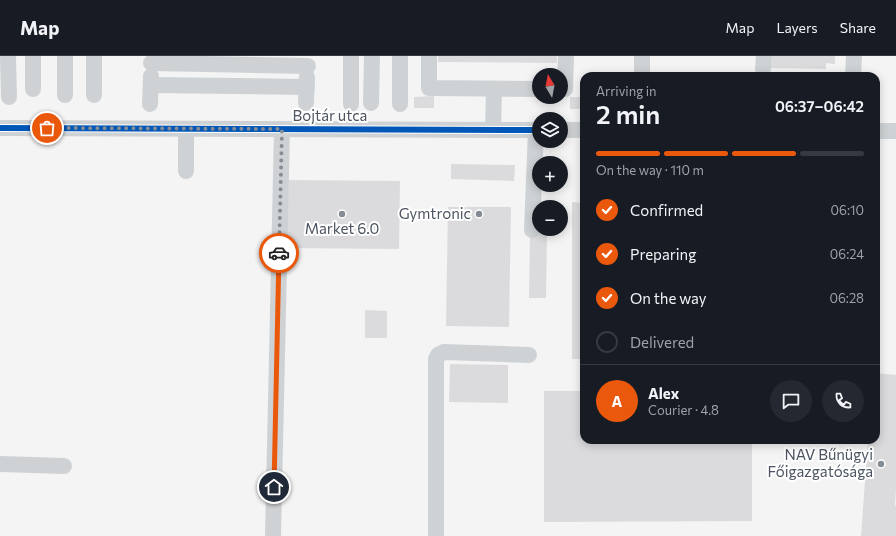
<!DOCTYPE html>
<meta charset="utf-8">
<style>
:root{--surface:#171b24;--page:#242831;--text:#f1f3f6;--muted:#9ea1a6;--line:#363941;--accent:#ea580c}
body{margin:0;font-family:Commissioner,sans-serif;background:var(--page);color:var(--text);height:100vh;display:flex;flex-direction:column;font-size:15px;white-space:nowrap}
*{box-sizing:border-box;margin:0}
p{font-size:13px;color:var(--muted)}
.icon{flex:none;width:22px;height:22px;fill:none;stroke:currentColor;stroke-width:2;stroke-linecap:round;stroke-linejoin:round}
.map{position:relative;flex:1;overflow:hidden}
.panel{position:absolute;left:580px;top:16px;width:300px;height:372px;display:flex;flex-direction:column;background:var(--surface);border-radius:12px;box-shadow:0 2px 10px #0003}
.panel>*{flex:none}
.needle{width:26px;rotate:350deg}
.buttons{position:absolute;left:532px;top:12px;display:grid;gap:8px}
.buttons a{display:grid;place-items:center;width:36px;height:36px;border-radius:50%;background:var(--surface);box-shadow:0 2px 10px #0003;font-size:20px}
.pin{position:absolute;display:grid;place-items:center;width:34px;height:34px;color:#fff;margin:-17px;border:2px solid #fff;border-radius:50%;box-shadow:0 1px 4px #0007}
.courier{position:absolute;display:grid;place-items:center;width:40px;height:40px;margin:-20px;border:3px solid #ea580c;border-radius:50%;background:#fff;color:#222;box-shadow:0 1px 5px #0007}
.overview em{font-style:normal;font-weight:600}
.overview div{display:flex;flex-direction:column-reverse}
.overview{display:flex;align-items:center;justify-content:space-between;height:68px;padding:0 16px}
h1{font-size:26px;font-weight:600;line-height:30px}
.bar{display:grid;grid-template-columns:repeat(4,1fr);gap:6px 4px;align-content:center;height:48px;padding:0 16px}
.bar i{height:5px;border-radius:3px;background:var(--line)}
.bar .on{background:var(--accent)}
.bar p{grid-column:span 4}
.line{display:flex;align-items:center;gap:10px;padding:0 16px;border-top:1px solid var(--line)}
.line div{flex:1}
.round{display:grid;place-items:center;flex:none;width:42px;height:42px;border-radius:21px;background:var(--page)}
ol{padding:0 16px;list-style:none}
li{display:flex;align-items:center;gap:12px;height:44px}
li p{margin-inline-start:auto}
li .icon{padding:4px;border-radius:50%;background:var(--accent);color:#fff;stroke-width:4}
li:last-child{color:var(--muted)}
li i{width:22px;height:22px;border:2px solid var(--line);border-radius:50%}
header{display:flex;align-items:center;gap:24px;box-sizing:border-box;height:56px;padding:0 20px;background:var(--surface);border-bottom:1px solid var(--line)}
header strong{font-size:19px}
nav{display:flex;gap:22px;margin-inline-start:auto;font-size:14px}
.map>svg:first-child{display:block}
.building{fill:#dbdbdd}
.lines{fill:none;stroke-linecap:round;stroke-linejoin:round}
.minor{stroke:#cfd2d4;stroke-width:16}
.cycleway-casing{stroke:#fff;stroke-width:8}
.cycleway{stroke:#0057b8;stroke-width:6}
.done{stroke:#868c94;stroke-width:4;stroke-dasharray:0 7.2}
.route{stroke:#ea580c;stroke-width:5}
.poi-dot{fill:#868c94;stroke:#fff;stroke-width:1.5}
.labels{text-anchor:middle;stroke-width:4;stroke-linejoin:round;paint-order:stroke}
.street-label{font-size:15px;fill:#4b5460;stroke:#fff}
.poi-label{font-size:15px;fill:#4b5460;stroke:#fff;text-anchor:end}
</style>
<header>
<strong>Map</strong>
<nav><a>Map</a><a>Layers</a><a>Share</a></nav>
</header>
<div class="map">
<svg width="896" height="480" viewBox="0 0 896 480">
<rect width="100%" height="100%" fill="#f4f4f4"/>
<g class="building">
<polygon points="438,0 557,0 557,7 438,6"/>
<polygon points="772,0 835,0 835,8 826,7 826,13 771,12"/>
<polygon points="434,40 434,52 414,52 414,41"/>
<rect x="570" y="41" width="14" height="12"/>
<polygon points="451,108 515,109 514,125 451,123"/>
<polygon points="285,124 400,125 399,193 284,192"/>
<polygon points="572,146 584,147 584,303 572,303"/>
<polygon points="448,151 511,151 509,271 446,270"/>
<polygon points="530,175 547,175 546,242 529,242"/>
<polygon points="365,254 387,255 387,282 365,282"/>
<polygon points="450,308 508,309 508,347 449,346"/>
<polygon points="876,317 896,319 896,432 895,449 896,450 896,480 861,480 868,384 876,384"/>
<polygon points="544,335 584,335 584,384 752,384 752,465 544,466"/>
</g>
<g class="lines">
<g class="minor">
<polyline points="8,0 9,41"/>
<polyline points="33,0 33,33"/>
<polyline points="65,0 65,39"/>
<polyline points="94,0 94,39"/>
<polyline points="400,0 400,48"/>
<polyline points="429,0 429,32 539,33"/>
<polyline points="642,0 642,20"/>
<polyline points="151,7 308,10"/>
<polyline points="763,13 764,0"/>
<polyline points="853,20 854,0"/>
<polyline points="151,29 307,31"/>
<polyline points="561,33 565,33 566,0"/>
<polyline points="306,47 307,21"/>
<polyline points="371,47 372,0"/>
<polyline points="150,48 151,20"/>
<polyline points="351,48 351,0"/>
<polyline points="0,72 539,74"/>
<polyline points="493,74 494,33"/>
<polyline points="561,74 584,74"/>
<polyline points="876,75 896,75"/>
<polyline points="186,115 186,73"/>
<polyline points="532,174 536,74"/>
<polyline points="0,408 64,410"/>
<polyline points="273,480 282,73"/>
<polyline points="436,480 436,303 438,299 444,296 529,299"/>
</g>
<defs>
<polyline id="cycleway" points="0,72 539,74"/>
</defs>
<use href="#cycleway" class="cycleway-casing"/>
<use href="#cycleway" class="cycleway"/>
</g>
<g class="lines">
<polyline class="done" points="47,72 282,73 279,197"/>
<polyline class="route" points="274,431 279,197"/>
</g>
<g class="poi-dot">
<circle cx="342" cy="158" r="4"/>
<circle cx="479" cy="158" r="4"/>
<circle cx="881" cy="408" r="4"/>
</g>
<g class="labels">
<g class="street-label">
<text x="330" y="65">Bojtár utca</text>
</g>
<g class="poi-label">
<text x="471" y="163">Gymtronic</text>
<text x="342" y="178" text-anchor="middle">Market 6.0</text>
<text x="873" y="404">NAV Bűnügyi<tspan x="873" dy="17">Főigazgatósága</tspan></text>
</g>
</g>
</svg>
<div class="buttons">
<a><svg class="needle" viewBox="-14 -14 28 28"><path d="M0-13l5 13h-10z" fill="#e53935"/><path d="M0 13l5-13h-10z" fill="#9ea1a6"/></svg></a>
<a><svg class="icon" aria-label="layers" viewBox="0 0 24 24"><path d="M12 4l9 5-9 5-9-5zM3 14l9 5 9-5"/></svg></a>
<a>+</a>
<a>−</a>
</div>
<div class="pin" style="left:47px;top:72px;background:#ea580c"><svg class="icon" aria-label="bag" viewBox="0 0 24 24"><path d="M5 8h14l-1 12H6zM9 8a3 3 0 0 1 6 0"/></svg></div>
<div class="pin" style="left:274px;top:431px;background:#1f2937"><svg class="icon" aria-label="home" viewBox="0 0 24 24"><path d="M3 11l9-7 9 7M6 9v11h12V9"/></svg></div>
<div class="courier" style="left:279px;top:197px"><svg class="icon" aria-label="car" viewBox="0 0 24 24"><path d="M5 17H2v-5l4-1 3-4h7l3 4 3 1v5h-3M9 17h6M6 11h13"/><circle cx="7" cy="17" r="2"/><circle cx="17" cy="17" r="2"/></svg></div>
<section class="panel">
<div class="overview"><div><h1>2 min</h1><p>Arriving in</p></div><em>06:37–06:42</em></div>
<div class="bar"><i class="on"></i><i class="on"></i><i class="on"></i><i></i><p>On the way · 110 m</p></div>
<ol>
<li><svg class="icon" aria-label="check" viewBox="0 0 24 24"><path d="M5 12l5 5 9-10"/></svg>Confirmed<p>06:10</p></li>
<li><svg class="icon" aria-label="check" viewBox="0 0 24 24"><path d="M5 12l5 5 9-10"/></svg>Preparing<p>06:24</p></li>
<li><svg class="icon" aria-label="check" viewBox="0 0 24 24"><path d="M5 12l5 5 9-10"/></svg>On the way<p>06:28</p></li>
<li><i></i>Delivered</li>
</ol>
<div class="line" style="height:72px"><b class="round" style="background:var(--accent);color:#fff">A</b><div><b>Alex</b><p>Courier · 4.8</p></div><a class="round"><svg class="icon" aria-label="chat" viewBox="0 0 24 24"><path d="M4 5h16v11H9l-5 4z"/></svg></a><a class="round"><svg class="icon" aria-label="phone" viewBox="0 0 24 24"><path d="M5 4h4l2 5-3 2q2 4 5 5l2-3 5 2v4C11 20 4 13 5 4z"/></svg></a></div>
</section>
</div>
